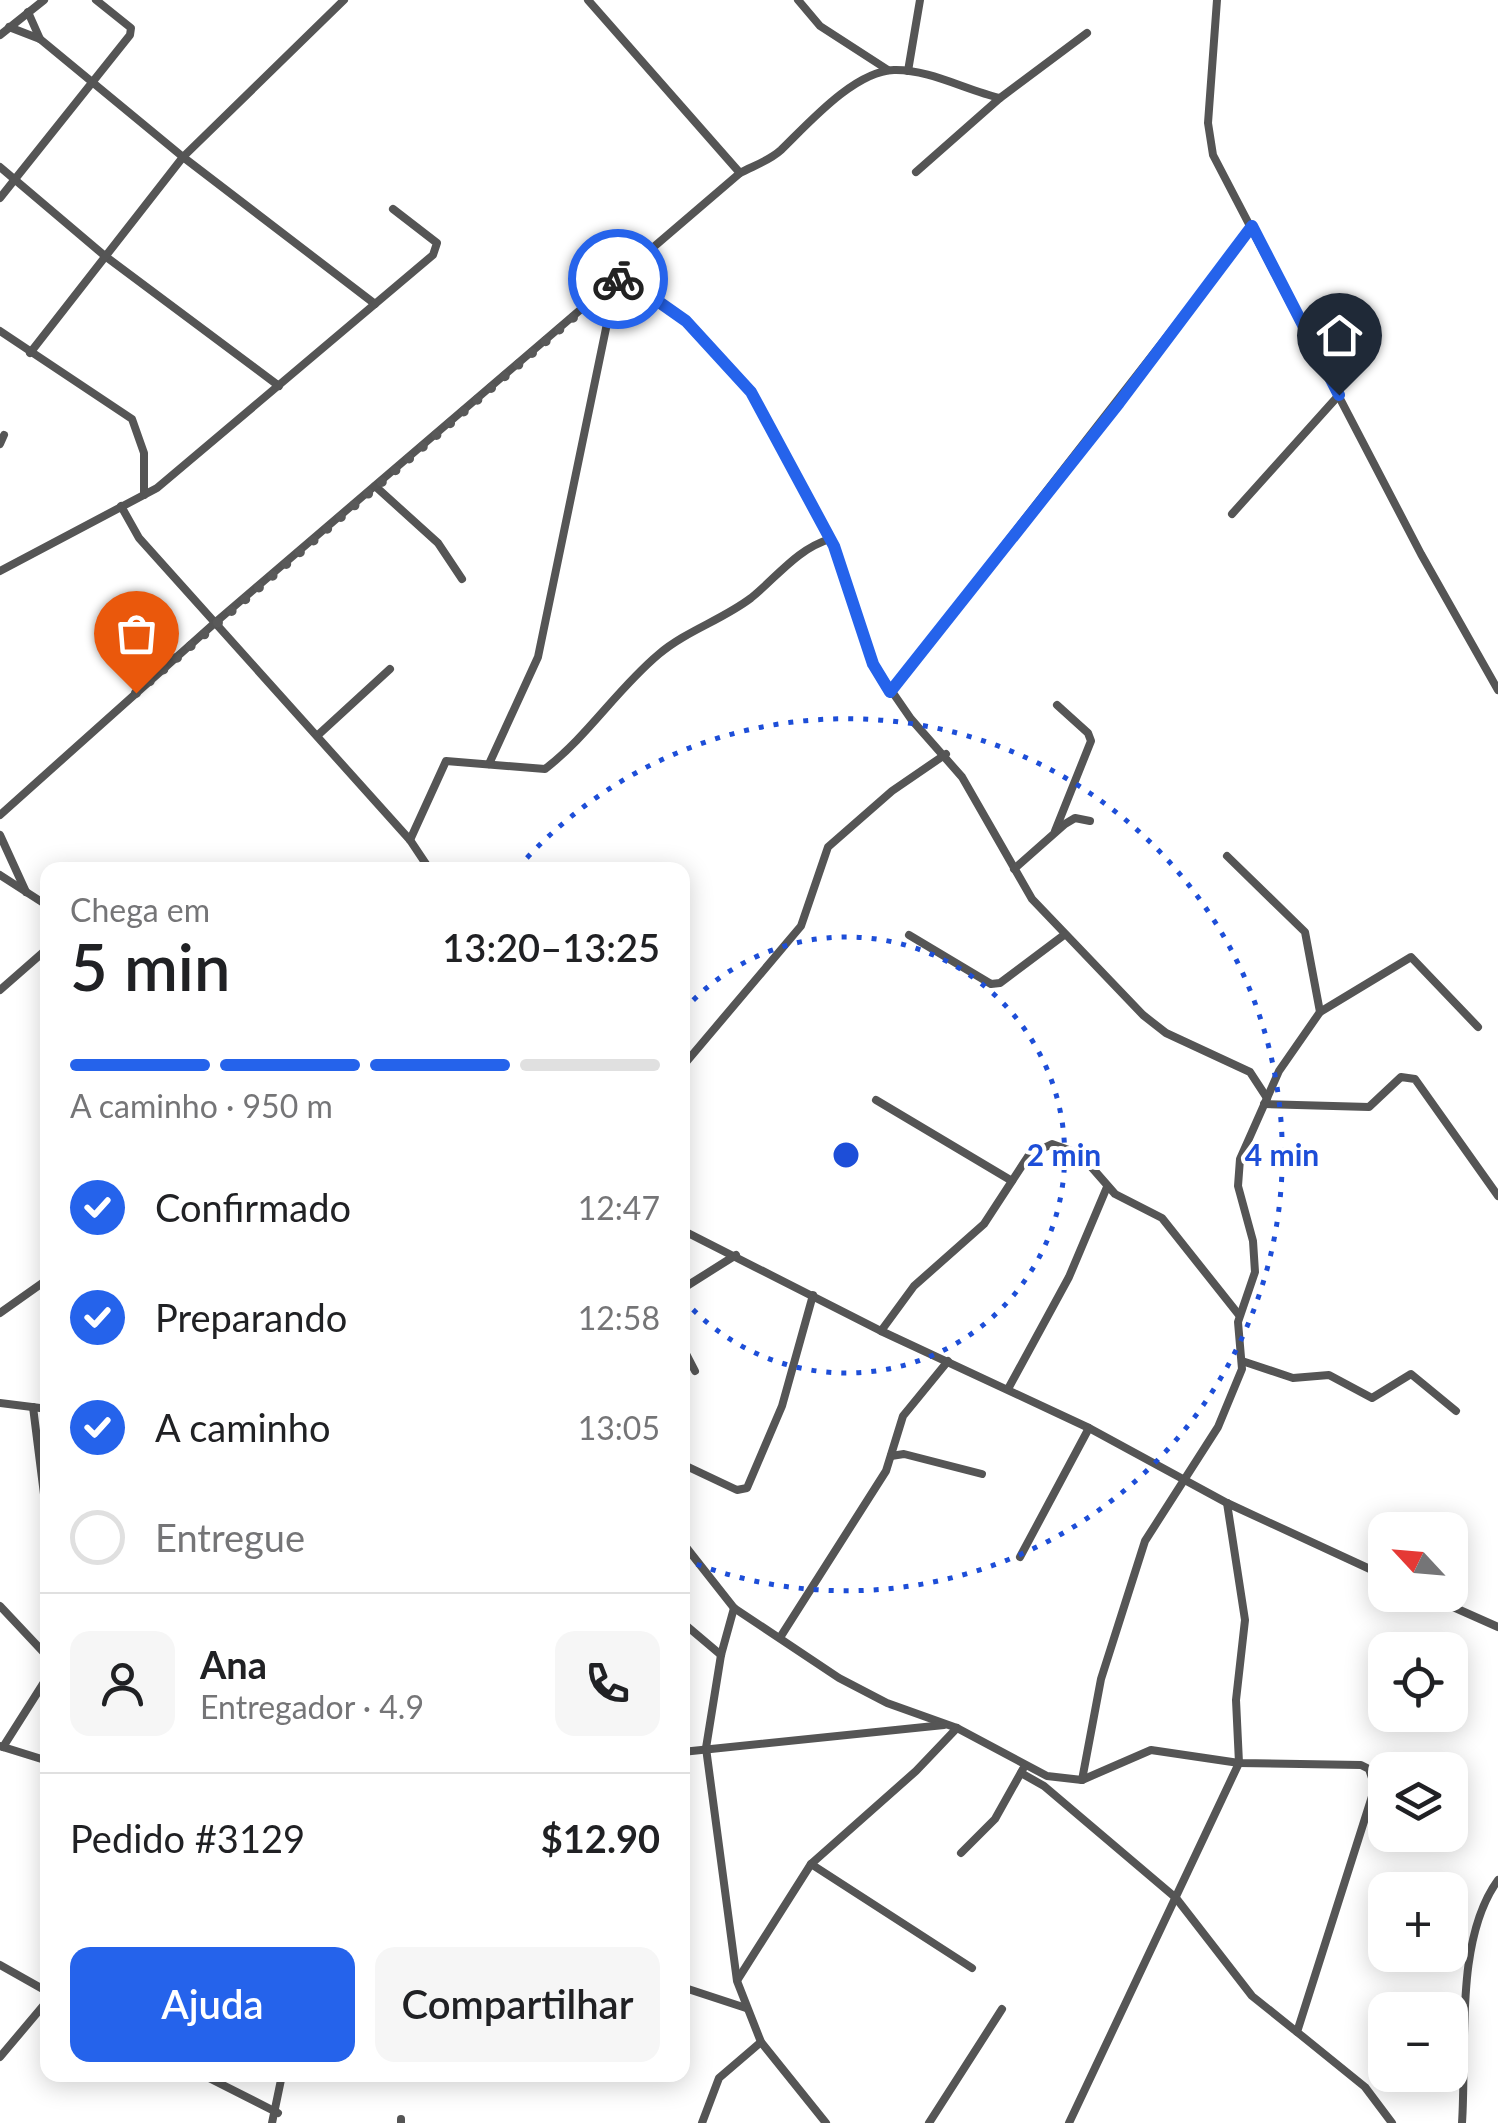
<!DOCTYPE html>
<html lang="pt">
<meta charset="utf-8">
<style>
:root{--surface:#fff;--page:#f6f6f6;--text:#202124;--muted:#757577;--line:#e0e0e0;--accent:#2563eb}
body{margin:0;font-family:Lato,sans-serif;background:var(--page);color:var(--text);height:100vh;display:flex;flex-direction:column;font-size:38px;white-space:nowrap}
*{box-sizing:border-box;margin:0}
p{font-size:32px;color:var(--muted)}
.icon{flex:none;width:55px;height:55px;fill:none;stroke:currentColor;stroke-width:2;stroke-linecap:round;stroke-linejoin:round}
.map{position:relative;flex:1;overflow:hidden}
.sheet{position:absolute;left:40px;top:862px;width:650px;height:1220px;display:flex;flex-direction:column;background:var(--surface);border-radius:20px;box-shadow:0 5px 25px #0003}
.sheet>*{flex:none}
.needle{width:65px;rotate:296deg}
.tools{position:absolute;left:1368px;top:1512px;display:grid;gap:20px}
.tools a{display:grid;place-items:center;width:100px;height:100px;border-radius:20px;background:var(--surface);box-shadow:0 5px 25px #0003;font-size:50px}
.pin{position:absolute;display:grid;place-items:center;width:85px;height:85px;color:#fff;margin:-102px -42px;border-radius:50% 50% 50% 0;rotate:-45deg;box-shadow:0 0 10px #0007}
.pin .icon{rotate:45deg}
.courier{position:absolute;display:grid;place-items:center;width:100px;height:100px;margin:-50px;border:8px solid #2563eb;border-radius:50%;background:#fff;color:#222;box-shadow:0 2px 12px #0007}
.overview em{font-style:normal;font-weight:600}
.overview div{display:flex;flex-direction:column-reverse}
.overview{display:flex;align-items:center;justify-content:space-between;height:170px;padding:0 30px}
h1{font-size:65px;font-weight:600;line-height:75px}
.bar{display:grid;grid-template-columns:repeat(4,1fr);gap:15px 10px;align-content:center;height:120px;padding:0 30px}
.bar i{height:12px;border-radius:8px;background:var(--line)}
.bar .active{background:var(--accent)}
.bar p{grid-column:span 4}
.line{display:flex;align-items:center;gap:25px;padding:0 30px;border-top:2px solid var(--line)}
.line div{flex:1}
.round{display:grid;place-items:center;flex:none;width:105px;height:105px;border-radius:20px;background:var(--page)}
ol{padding:0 30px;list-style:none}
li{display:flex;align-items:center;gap:30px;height:110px}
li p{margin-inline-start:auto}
li .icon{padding:10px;border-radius:50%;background:var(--accent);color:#fff;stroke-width:4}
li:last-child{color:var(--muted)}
li i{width:55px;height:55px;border:5px solid var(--line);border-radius:50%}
.button{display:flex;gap:20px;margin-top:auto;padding:20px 30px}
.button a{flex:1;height:115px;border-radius:20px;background:var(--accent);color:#fff;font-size:40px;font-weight:600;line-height:115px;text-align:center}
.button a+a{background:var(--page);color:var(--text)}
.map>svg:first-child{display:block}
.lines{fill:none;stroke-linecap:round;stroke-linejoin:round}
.minor{stroke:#555;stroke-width:8}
.done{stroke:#595959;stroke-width:10;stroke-dasharray:0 18}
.route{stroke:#2563eb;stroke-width:12}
.ring{fill:none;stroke:#1d4ed8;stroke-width:5;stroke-dasharray:5 10}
.centre{fill:#1d4ed8;stroke:#fff;stroke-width:5}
.ring-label{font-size:30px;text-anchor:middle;font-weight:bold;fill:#1d4ed8;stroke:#fff;stroke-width:8;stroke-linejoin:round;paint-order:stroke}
</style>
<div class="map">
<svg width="1498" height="2123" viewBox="0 0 1498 2123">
<rect width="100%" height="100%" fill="#fff"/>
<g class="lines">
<g class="minor">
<polyline points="588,0 740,173"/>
<polyline points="798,0 820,26 888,70"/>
<polyline points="1217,0 1208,123 1213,155 1421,554 1498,690"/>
<polyline points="28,12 40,39"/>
<polyline points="9,27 40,39 183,157 375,304"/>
<polyline points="0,35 44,0"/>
<polyline points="908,71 920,0"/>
<polyline points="0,167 105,256 279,386"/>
<polyline points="916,172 1000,98"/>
<polyline points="0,198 130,35 131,28 96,0"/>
<polyline points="622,276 686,321 751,392 834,547 873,664 911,719 962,777 1032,899 1143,1015 1166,1033 1250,1072 1267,1098"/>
<polyline points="0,331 132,419 144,453 144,495"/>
<polyline points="30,353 183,157 344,0"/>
<polyline points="0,444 4,435"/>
<polyline points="375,486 438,543 462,579"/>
<polyline points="121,506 139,538 410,840 430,870"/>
<polyline points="1232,514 1339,395"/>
<polyline points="0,571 157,488 433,255 437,243 393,209"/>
<polyline points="890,692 1253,226"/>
<polyline points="318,735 390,669"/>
<polyline points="489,764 538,657 616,280"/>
<path d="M 0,815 L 217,621 L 740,173 C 753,166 769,161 781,150 C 807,125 854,71 894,70 C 928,69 966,90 1000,98 L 1087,33"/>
<polyline points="1055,831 1091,741 1088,733 1057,705"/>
<polyline points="0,835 26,892"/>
<path d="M 410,840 L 446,761 L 545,769 C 588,736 617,689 659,654 C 686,631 722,620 751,598 C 777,577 797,549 830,539"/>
<polyline points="1014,869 1065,824 1075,818 1090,821"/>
<polyline points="0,875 48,906"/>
<polyline points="909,935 991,984 1000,983 1064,935"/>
<polyline points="0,990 48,948"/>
<polyline points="1320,1012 1411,957 1478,1027"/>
<polyline points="682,1067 801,926 828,847 892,791 946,754"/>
<polyline points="876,1100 1012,1181"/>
<polyline points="1264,1104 1369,1107 1401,1077 1415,1079 1498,1196"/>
<polyline points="682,1230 881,1331 1089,1428 1227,1503 1385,1576"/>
<polyline points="682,1289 736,1255"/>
<polyline points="0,1313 48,1279"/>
<polyline points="881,1331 914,1286 984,1224 1029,1155 1052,1144 1080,1154 1115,1194 1162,1218 1239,1315"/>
<polyline points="682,1346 695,1371"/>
<polyline points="1242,1361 1293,1378 1329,1375 1372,1398 1411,1374 1456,1411"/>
<polyline points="1008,1389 1069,1277 1107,1187"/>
<polyline points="0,1403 48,1409"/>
<polyline points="33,1407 48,1526"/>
<polyline points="891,1456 904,1454 982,1474"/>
<polyline points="682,1464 737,1490 747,1488 782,1406 813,1295"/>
<polyline points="682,1542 734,1608 839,1678 887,1703 957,1728 1047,1776 1082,1780 1151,1750 1239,1763 1361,1765 1369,1769 1375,1787 1297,2032 1365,2087 1392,2123"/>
<polyline points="1020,1557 1089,1428"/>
<polyline points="1426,1595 1498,1627"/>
<polyline points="0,1606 48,1657"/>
<polyline points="734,1608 721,1655 706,1748 737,1981 761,2042 826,2123"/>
<polyline points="682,1622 721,1655"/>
<polyline points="781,1636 886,1471 903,1416 948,1361"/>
<polyline points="0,1746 48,1761"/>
<polyline points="3,1747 48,1676"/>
<polyline points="682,1752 944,1725"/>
<polyline points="1021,1773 1044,1786 1176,1898 1252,1996 1297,2032"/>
<polyline points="1082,1780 1101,1679 1145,1541 1218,1427 1242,1369 1238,1322 1255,1272 1253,1241 1238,1186 1240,1159 1279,1071 1320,1012 1305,932 1227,856"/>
<polyline points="961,1853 995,1819 1023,1769"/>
<polyline points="811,1864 972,1968"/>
<polyline points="0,1965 48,1992"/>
<polyline points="738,1979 811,1864 916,1771 957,1728"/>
<polyline points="682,1987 746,2008"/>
<polyline points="0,2057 48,2000"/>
<polyline points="203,2075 278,2113"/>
<polyline points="272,2123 282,2075"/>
<polyline points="401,2123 401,2119"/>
<polyline points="702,2123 719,2078 761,2042"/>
<polyline points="929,2123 1002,2009"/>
<polyline points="1069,2123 1239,1763 1236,1700 1245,1620 1227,1503"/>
<path d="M 1462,2123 C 1467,2050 1454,1940 1498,1880"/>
</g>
</g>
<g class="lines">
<polyline class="done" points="136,693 618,279"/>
<polyline class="route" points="618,279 622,276 686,321 751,392 834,546 873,664 890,692 1119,403 1252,226 1339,395"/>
</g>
<g class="ring">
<path d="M683 1011A218 218 0 1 1 683 1299"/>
<path d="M517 869A436 436 0 1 1 683 1559"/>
</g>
<circle cx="846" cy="1155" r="15" class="centre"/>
<g class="ring-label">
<text x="1064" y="1166">2 min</text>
<text x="1282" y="1166">4 min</text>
</g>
</svg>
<div class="tools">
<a><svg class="needle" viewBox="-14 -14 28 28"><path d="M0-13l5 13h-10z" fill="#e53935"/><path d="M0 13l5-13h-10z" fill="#757577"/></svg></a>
<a><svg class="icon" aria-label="locate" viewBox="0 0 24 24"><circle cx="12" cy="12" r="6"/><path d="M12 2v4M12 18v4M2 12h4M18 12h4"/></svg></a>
<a><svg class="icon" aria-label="layers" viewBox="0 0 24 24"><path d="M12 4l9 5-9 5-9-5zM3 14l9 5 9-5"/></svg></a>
<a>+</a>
<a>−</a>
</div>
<div class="pin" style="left:136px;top:693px;background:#ea580c"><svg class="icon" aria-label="bag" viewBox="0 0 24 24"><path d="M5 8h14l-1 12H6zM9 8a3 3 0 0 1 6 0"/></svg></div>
<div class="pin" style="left:1339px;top:395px;background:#1f2937"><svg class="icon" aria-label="home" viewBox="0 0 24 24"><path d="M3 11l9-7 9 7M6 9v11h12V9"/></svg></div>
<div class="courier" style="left:618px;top:279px"><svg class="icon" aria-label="bike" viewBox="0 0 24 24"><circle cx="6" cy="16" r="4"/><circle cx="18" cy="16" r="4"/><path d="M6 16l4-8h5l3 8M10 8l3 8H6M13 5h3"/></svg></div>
<section class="sheet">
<div class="overview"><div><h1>5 min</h1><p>Chega em</p></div><em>13:20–13:25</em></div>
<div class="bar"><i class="active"></i><i class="active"></i><i class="active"></i><i></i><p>A caminho · 950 m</p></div>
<ol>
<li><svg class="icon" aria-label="check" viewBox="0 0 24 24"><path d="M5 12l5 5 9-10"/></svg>Confirmado<p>12:47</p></li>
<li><svg class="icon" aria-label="check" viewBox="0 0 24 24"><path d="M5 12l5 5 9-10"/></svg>Preparando<p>12:58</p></li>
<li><svg class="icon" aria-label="check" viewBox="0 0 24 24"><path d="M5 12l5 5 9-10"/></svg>A caminho<p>13:05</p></li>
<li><i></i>Entregue</li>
</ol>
<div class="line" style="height:180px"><a class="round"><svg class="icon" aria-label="person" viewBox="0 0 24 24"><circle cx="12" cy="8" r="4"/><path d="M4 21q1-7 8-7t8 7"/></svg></a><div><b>Ana</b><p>Entregador · 4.9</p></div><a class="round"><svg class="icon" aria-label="phone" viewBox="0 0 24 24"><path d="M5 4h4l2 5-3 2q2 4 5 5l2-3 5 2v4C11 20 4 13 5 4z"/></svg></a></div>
<div class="line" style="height:130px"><div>Pedido #3129</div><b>$12.90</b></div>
<div class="button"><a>Ajuda</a><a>Compartilhar</a></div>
</section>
</div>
